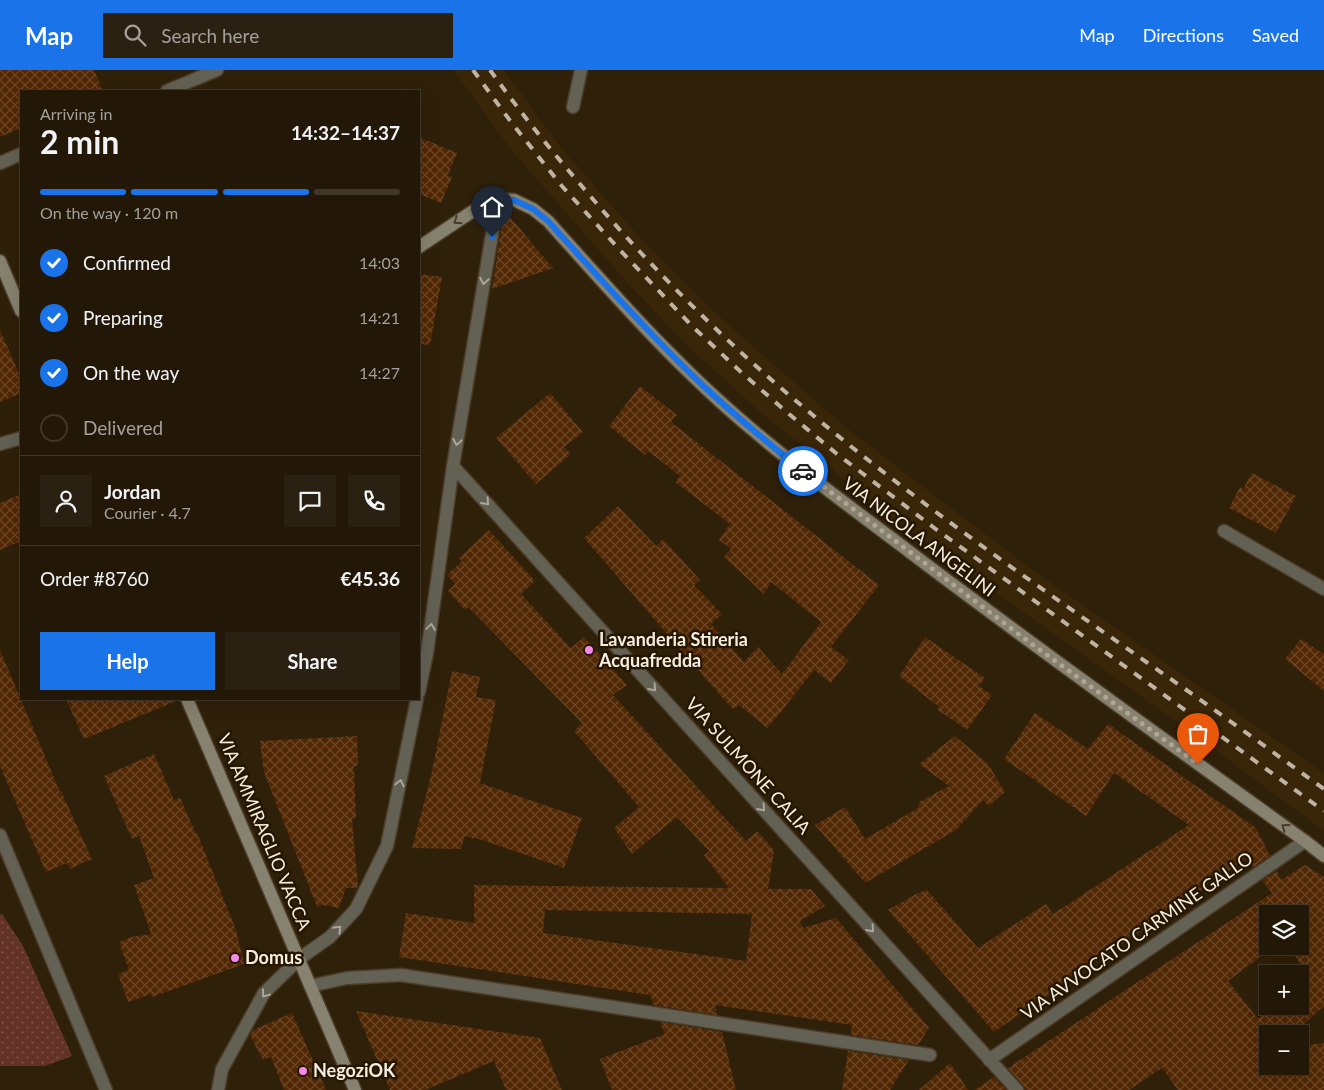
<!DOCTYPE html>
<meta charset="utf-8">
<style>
:root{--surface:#231808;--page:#2b2112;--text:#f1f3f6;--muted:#a3a09c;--line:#403729;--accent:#1a73e8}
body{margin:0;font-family:Lato,sans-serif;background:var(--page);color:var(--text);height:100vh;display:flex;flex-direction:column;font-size:19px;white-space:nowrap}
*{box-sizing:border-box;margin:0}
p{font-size:16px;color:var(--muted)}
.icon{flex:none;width:28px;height:28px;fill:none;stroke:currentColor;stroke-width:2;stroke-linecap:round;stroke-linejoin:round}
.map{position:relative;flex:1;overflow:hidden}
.drawer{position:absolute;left:20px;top:20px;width:400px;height:610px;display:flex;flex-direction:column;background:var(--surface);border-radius:0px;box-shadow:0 5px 20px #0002,0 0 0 1px var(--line)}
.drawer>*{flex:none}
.controls{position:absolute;left:1259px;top:835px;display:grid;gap:10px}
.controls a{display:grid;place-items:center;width:50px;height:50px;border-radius:0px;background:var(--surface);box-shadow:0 5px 20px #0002,0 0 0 1px var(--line);font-size:25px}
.pin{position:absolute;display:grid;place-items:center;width:42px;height:42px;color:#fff;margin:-51px -21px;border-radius:50% 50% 50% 0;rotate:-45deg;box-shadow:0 0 5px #0007}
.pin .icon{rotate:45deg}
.courier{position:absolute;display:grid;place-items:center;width:50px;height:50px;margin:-25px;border:4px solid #1a73e8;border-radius:50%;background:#fff;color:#222;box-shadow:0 1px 6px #0007}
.headline em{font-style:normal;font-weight:700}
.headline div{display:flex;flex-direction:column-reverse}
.headline{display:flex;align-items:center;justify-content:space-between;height:85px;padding:0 20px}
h1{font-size:32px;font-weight:700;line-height:38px}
.bar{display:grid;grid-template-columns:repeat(4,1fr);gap:8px 5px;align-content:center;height:60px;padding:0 20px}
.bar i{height:6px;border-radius:4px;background:var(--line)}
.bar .on{background:var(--accent)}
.bar p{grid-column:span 4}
.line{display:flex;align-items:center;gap:12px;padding:0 20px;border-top:1px solid var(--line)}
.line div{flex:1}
.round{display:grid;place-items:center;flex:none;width:52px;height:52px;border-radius:0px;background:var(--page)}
ol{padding:0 20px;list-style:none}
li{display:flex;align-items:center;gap:15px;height:55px}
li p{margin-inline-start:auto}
li .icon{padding:5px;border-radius:50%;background:var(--accent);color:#fff;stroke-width:4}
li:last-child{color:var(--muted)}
li i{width:28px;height:28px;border:2px solid var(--line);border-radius:50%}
.primary-button{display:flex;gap:10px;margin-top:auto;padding:10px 20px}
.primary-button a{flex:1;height:58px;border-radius:0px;background:var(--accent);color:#fff;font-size:20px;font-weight:700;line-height:58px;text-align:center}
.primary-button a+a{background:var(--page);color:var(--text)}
header{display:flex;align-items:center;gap:30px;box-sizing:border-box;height:70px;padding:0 25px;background:var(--accent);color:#fff}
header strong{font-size:24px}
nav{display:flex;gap:28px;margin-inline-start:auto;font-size:18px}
.search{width:350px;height:45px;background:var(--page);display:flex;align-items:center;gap:12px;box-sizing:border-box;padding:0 18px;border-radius:0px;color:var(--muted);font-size:19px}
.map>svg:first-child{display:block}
.built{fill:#392507}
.grass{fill:url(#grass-dots)}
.building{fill:url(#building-cross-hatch);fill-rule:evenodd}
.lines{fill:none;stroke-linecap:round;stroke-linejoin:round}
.street-casing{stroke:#4b3d28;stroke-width:15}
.secondary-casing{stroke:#4b3d28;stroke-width:15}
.street{stroke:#636054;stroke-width:12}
.secondary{stroke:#87826f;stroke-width:12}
.rail{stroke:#bfb4a4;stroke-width:4;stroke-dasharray:9 9;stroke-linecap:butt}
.oneway{stroke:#473c28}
.oneway2{stroke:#ada69a}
.done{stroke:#b1a595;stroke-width:5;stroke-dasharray:0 9}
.route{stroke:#1a73e8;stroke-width:6}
.poi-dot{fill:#f788ec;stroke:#251702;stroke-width:2}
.labels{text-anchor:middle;stroke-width:5;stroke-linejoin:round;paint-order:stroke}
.street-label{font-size:18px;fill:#f7ede0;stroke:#251702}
.poi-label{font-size:18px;font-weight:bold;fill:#f7ede0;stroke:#251702;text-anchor:start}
</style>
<header>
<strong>Map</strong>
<div class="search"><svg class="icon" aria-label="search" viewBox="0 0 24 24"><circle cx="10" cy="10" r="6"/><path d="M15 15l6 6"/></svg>Search here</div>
<nav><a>Map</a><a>Directions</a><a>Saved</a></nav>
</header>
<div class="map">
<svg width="1324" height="1020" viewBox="0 0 1324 1020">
<defs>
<pattern id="grass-dots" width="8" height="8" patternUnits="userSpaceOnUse" patternTransform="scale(1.25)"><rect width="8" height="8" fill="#643328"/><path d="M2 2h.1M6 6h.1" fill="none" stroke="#7b5147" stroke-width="1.8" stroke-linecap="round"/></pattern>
<pattern id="building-cross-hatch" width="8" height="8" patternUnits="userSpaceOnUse" patternTransform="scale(1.25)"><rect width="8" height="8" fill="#522703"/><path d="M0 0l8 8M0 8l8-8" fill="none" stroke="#6c4727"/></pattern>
</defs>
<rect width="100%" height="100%" fill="#2f200a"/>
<polygon class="built" points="453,0 504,0 559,75 634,161 692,221 751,275 849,360 1031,499 1324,703 1324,761 1187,659 978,510 860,422 754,337 689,277 631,217 512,81"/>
<polygon class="grass" points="2,844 23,876 72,986 45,996 0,996 0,845"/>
<g class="building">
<polygon points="0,0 94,0 103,21 21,21 21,58 0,67"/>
<polygon points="419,67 457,83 448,105 452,107 441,133 419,124"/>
<polygon points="504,140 553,198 492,219 498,180"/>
<polygon points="419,204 442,207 430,275 419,274"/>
<polygon points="0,260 21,308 21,323 0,332"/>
<polygon points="640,316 677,345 671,352 879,515 831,577 849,590 831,613 814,600 786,635 787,635 767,658 739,635 733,639 719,624 584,468 618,436 656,476 663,469 700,510 694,515 722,544 711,554 744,592 758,577 782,604 821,552 771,512 764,524 724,487 731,479 719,470 730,454 675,412 680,406 648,381 645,385 609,356"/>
<polygon points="550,323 583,362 564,377 571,384 536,414 496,368"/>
<polygon points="1252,403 1296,426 1276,463 1229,438 1240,417 1243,419"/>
<polygon points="21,424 21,471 0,480 0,433"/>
<path d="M 489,460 L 535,511 L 521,524 L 571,578 L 584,567 L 627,615 L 613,625 L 746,771 L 757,761 L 774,780 L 768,819 L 811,819 L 825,836 L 800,851 L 803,858 L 836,848 L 929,958 L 918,975 L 851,965 L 852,955 L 715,935 L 717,945 L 654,935 L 650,925 L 399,887 L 406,843 L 474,853 L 474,815 L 729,818 L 704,785 L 709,781 L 677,747 L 632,784 L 614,758 L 639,737 L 574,661 L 582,653 L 468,537 L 465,540 L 448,521 L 455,514 L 447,505 L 462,491 L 459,488 ZM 545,840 L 752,844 L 746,891 L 543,863 Z"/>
<polygon points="925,567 985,608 979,616 992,625 967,660 938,640 939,637 899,606"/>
<polygon points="1301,569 1324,584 1324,621 1285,589"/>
<polygon points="0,580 60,722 61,721 92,789 70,799 67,793 46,802 0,696"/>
<polygon points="452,601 480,607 476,627 496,630 480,713 582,748 564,798 476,768 475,769 465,766 461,779 412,778 431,706"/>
<polygon points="66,629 179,629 179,630 84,669"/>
<polygon points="1035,643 1088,679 1108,654 1256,758 1270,786 1253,797 1246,789 994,962 888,840 918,823 927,820 978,878 1046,834 1053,844 1189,755 1114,703 1086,746 1004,689"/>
<polygon points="357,666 358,696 354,696 356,748 352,749 358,816 357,818 346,818 339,838 324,835 317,837 264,702 260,671"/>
<polygon points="955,666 988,694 1005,722 989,736 983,730 956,760 865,813 815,755 845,737 865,769 918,738 919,732 949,716 919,694"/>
<polygon points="154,684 174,730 180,728 196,764 197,763 236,860 244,894 152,927 151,924 128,932 118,904 129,900 119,872 131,867 151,864 134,815 154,808 139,766 132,769 104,706"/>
<path d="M 1305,795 L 1324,807 L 1324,936 L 1293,964 L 1268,964 L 1268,996 L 1300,996 L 1300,976 L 1324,973 L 1324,1020 L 1178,1020 L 1162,998 L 1129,1020 L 1025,1020 L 1023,1015 L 1008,998 L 1272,823 L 1262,810 L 1277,801 L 1281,810 ZM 1268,844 L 1300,844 L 1300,876 L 1289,876 L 1300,894 L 1300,936 L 1272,936 L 1258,949 L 1228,911 L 1275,876 L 1268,876 Z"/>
<polygon points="356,941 540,968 562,1020 506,1020 494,991 425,1020 390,1020"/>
<polygon points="292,943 326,1020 284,1020 271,987 263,990 250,965 253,960"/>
<polygon points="660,952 722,962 736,1020 612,1020 600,989 665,964"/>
<polygon points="848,981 909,990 890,1020 842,1020"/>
<polygon points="950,993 968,1020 919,1020"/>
<polygon points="994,1007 1006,1020 975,1020"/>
</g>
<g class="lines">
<defs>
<g id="street">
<polyline points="167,21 217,0"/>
<polyline points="573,37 581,0"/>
<polyline points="0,93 21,84"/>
<polyline points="0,374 21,368"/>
<polyline points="453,396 1017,1020"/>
<polyline points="1224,461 1324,519"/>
<polyline points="419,622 427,583 453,396 498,129"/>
<polyline points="0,765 106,1020"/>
<polyline points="310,916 347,908 401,905 930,985"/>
<polyline points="989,990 1305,771"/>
<polyline points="218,1020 222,999 264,923 299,889 330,867 356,839 387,776 417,629"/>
</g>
<g id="secondary">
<path d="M 419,177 L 482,135 L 498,129 L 514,130 L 533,139 L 548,151 C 614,225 679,299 755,362 C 809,408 867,449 923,492 C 1049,587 1177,679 1305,771 L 1324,786"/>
<polyline points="0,191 21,241"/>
<polyline points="187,629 355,1020"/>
</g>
</defs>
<use href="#street" class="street-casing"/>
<use href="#secondary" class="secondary-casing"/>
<use href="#street" class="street"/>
<use href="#secondary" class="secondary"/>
<g class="rail">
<polyline points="473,0 511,52 561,115 619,179 693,257 742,303 789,344 837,384 933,457 1324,741"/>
<path d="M 490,0 C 518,39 548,77 580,114 C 649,196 725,272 808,341 C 917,433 1035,514 1152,596 C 1210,636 1267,678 1324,719"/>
</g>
</g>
<defs><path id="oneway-chevron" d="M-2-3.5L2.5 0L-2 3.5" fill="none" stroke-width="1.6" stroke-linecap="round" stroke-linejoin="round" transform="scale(1.25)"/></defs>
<g class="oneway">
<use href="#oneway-chevron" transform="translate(457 151) rotate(146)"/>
<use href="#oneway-chevron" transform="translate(1285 757) rotate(-144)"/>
</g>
<g class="oneway2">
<use href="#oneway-chevron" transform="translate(484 211) rotate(100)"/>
<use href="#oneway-chevron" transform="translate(457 372) rotate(100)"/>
<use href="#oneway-chevron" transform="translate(486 432) rotate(48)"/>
<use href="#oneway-chevron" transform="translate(431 557) rotate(-82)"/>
<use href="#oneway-chevron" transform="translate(653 618) rotate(48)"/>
<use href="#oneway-chevron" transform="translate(400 713) rotate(-78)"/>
<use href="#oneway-chevron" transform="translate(762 738) rotate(48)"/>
<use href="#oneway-chevron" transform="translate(338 859) rotate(-47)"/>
<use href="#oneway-chevron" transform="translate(871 859) rotate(48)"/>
<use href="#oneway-chevron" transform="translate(265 924) rotate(127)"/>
</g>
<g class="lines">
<polyline class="done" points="803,401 1029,572 1198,694"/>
<path class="route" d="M 492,167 L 498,129 L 514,130 L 533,139 L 548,151 C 594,202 639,253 688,301 C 724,337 763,369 803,401"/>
</g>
<g class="poi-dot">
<circle cx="589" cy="580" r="5"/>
<circle cx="235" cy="888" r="5"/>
<circle cx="303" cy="1001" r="5"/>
</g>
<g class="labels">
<g class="street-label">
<text transform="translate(919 467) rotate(37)" y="6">VIA NICOLA ANGELINI</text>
<text transform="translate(748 696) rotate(48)" y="6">VIA SULMONE CALIA</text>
<text transform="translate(264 762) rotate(67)" y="6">VIA AMMIRAGLIO VACCA</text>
<text transform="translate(1137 866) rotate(-35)" y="6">VIA AVVOCATO CARMINE GALLO</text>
</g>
<g class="poi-label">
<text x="599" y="576">Lavanderia Stireria<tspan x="599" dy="21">Acquafredda</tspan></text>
<text x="245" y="894">Domus</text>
<text x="313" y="1007">NegoziOK</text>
</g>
</g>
</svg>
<div class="controls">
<a><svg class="icon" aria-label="layers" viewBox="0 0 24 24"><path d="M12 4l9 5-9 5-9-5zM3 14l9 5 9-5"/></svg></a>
<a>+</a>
<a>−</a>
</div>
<div class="pin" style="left:1198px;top:694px;background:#ea580c"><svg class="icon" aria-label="bag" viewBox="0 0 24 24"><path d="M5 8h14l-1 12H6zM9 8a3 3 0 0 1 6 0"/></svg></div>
<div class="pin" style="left:492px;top:167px;background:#1f2937"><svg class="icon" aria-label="home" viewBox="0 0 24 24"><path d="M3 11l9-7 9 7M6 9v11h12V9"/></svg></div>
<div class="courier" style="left:803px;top:401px"><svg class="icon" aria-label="car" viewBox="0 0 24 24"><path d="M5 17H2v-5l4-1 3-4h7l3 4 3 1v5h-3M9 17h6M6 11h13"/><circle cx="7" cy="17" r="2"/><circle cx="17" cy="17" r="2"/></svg></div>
<section class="drawer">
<div class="headline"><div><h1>2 min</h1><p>Arriving in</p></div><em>14:32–14:37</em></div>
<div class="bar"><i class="on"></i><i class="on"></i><i class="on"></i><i></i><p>On the way · 120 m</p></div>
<ol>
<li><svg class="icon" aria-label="check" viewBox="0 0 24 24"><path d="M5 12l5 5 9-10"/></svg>Confirmed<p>14:03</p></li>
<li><svg class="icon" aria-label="check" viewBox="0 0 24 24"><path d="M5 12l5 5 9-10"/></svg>Preparing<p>14:21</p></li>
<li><svg class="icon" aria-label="check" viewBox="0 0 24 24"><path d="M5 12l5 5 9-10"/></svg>On the way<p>14:27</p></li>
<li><i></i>Delivered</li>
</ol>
<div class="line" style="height:90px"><a class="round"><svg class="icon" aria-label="person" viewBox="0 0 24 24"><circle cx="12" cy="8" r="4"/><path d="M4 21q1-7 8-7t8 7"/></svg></a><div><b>Jordan</b><p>Courier · 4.7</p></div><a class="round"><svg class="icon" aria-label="chat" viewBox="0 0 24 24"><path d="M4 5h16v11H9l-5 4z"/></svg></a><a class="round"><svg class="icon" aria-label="phone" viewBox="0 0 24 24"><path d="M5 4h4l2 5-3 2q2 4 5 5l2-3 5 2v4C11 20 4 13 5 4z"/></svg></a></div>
<div class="line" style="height:65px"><div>Order #8760</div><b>€45.36</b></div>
<div class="primary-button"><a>Help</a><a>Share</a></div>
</section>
</div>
